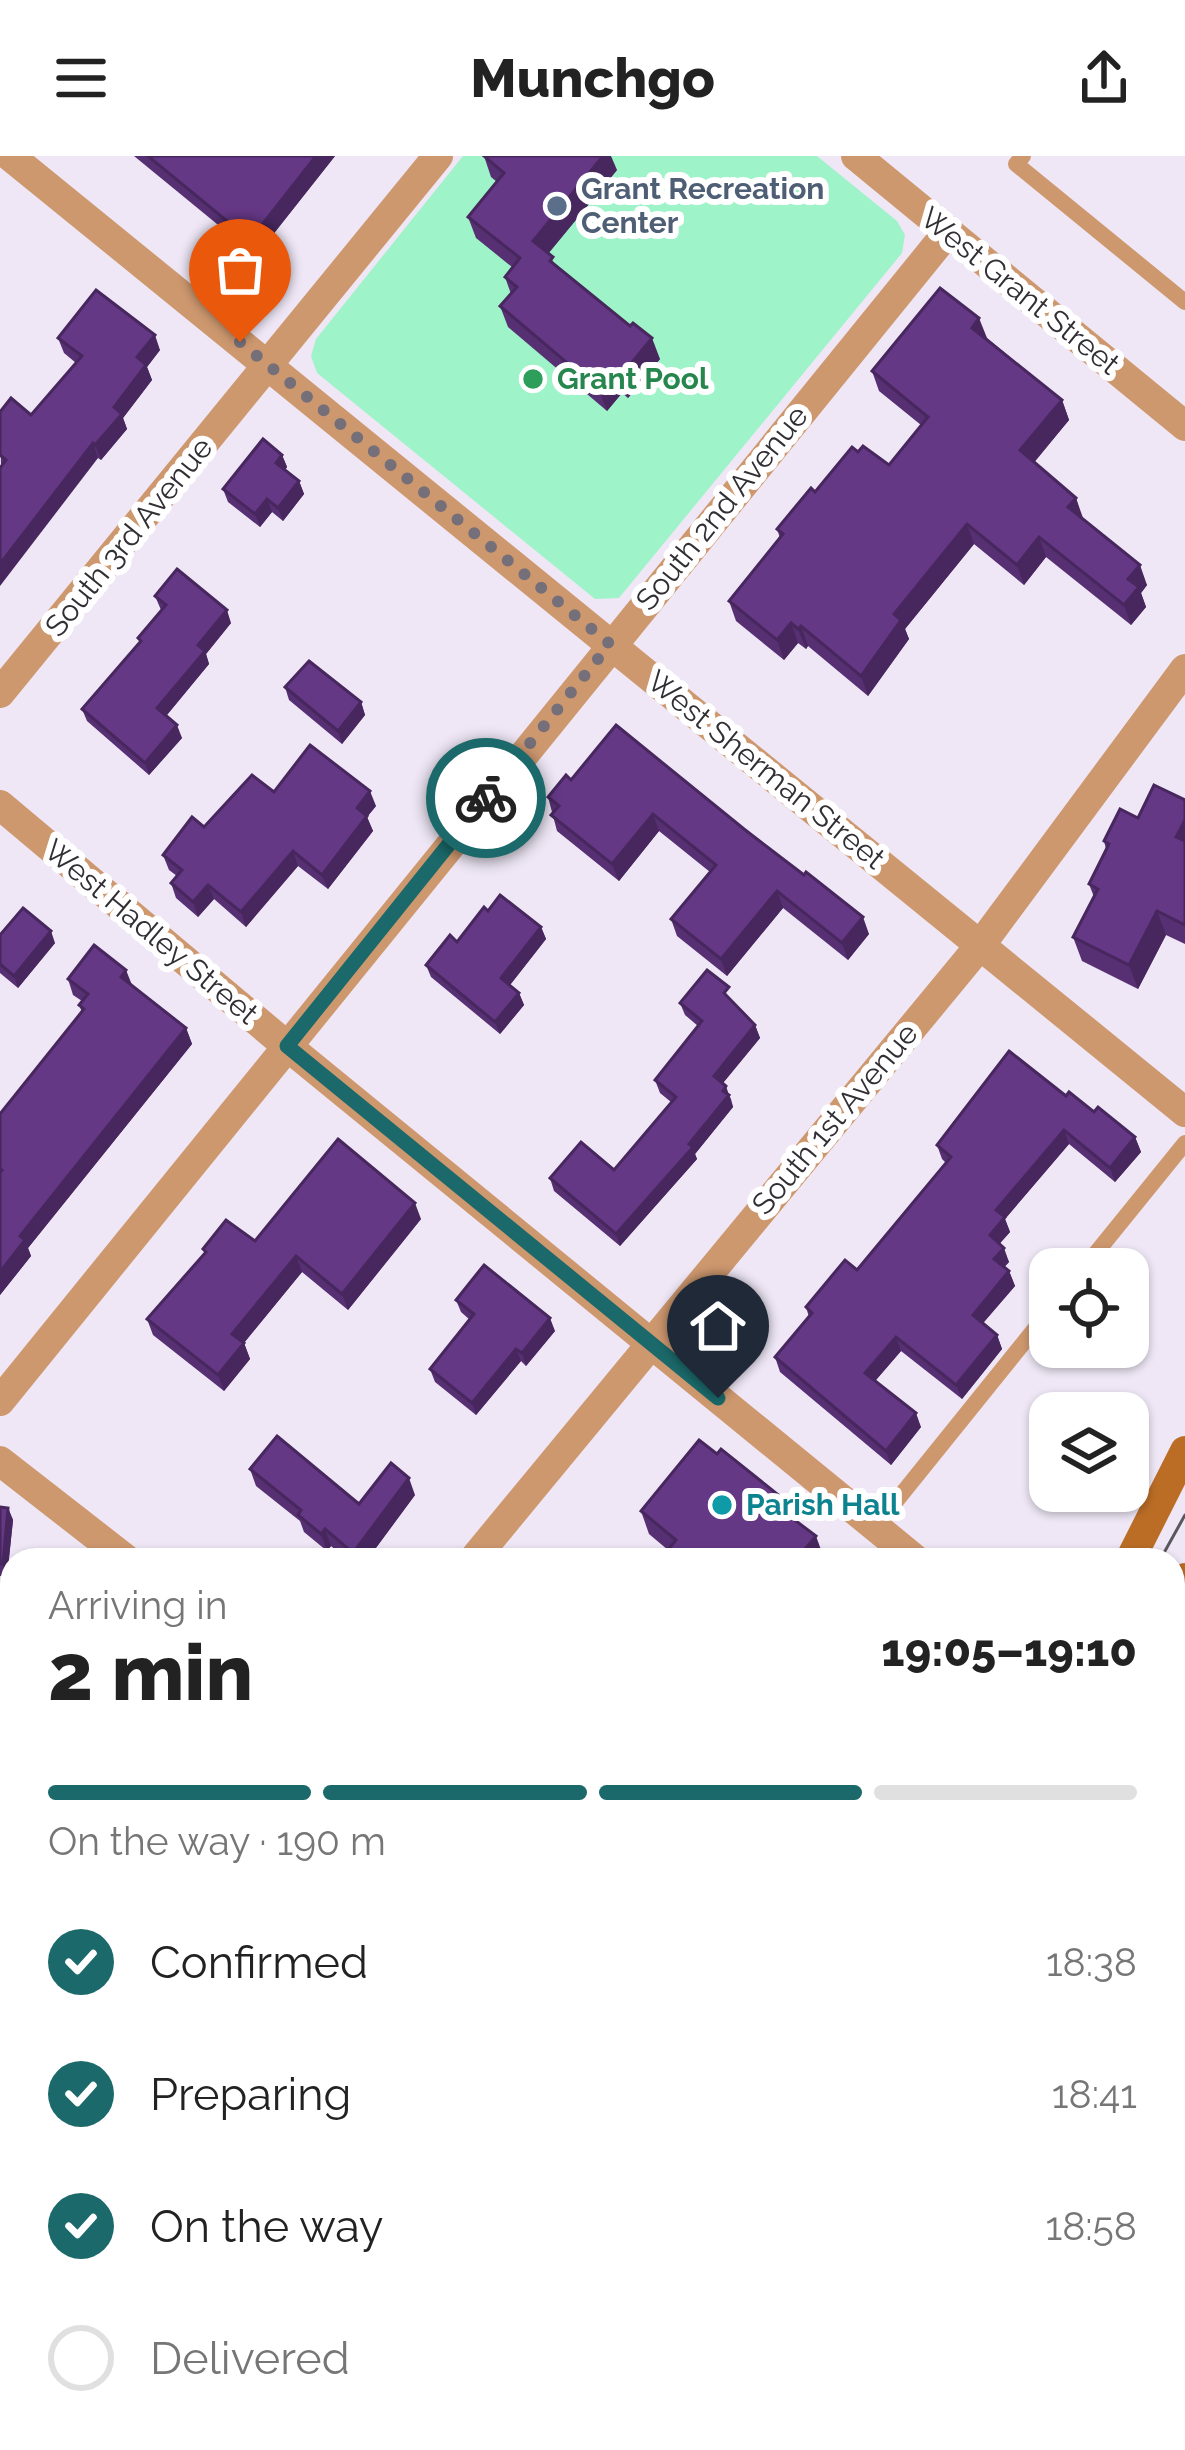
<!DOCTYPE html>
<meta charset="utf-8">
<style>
:root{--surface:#fff;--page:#f2f2f2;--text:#222;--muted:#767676;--line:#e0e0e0;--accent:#1b696a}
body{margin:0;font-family:Raleway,sans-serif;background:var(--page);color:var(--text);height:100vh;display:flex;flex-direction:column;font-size:45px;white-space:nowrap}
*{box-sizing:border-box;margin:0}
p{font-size:39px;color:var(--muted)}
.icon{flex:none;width:66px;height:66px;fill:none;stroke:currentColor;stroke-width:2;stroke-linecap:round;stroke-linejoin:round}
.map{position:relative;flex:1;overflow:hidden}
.side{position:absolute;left:0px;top:1392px;width:1185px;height:903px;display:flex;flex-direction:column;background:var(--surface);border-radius:36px 36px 0 0;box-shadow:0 3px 9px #0004}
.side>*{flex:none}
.buttons{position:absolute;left:1029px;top:1092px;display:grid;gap:24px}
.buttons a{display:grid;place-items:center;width:120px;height:120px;border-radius:24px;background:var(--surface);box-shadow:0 3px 9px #0004;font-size:60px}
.pin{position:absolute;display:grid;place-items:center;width:102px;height:102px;color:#fff;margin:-123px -51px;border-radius:50% 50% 50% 0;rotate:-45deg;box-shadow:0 0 12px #0007}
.pin .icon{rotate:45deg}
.courier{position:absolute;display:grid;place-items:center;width:120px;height:120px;margin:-60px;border:9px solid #1b696a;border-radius:50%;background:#fff;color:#222;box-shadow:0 3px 15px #0007}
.headline em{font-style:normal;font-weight:800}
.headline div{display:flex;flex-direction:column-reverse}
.headline{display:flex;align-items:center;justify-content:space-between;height:204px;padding:0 48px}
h1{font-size:78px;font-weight:800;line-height:90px}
.bar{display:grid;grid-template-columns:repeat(4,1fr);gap:18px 12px;align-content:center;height:144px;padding:0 48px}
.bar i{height:15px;border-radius:9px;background:var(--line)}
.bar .current{background:var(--accent)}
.bar p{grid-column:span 4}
ol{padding:0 48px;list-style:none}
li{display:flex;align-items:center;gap:36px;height:132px}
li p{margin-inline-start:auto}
li .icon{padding:12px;border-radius:50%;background:var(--accent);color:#fff;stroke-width:4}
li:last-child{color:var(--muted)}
li i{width:66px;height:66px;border:6px solid var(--line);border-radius:50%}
header{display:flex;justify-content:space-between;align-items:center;height:156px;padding:0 48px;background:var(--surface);font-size:54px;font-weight:800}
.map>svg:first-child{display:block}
.green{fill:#9ff3c8}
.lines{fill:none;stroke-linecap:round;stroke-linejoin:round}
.service{stroke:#ce986f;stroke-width:16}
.minor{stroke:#ce986f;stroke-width:30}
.secondary{stroke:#bb6d26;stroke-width:30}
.tram{stroke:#5b575f;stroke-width:3}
.wall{fill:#573073}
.shaded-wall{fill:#47275e}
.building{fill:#653886;stroke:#47275e;stroke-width:3}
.done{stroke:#746f78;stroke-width:12;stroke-dasharray:0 21.6}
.route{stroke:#1b696a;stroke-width:15}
.service-dot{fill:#5c6f8a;stroke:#fff;stroke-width:4.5}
.leisure-dot{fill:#2e9e5b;stroke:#fff;stroke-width:4.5}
.culture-dot{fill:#0f9aa8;stroke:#fff;stroke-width:4.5}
.labels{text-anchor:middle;stroke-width:12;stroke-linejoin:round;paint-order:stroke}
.service-label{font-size:30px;font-weight:bold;fill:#4e5e75;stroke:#fff;text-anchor:start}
.street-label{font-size:30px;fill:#312e34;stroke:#fff}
.leisure-label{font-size:30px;font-weight:bold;fill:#27864d;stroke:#fff;text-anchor:start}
.culture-label{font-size:30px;font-weight:bold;fill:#0d838f;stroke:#fff;text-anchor:start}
</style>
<header><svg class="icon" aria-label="menu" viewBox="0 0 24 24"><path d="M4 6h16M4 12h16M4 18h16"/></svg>Munchgo<svg class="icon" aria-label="share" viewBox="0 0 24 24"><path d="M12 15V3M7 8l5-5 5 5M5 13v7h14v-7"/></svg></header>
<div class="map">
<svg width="1185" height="2294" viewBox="0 0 1185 2294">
<rect width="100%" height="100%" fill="#efe7f6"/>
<polygon class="green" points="463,0 817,0 897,65 905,79 902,97 619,442 595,443 317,217 311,200 316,183"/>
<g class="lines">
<g class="service">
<polyline points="1023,0 1016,8 1185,146"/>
<polyline points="1083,1113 1185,987"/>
<polyline points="876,1370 1050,1154"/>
<polyline points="1173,1881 1185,1866"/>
<polyline points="535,2283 549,2294"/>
<polyline points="839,2294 848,2283"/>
</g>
<g class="minor">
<polyline points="10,0 1185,956"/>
<polyline points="856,0 1185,270"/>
<polyline points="0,537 438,0"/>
<polyline points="0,649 287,890 916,1404"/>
<polyline points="0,1245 947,77"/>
<polyline points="0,1305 127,1404"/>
<polyline points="473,1404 982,787 1185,513"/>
<polyline points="1173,1617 1185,1626"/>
<polyline points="0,1995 12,1980"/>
<polyline points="1173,2255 1185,2265"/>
</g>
<g class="secondary">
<polyline points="1130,1404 1185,1295"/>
<polyline points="1173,1439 1185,1422"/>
<polyline points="1173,1480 1185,1466"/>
<polyline points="0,1963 12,1974"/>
<polyline points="226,2283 235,2294"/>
<polyline points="424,2283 434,2293"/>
<polyline points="511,2294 519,2283"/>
</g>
<g class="tram">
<polyline points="1160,1404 1185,1359"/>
<polyline points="1173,1455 1185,1440"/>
<polyline points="477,2294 486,2283"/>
<polyline points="500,2294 509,2283"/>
</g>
</g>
<g class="wall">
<polygon points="134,0 335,0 256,100"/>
<polygon points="484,0 617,14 548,98 556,110 660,203 628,242 622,237 607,255 508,171 500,150 511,138 505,121 512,111 476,82 468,61 497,26 491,21"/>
<polygon points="58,182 160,194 147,211 152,224 123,262 127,273 101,304 98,302 1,311 0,256 31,259 76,207 64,197"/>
<polygon points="987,182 1062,244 1069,264 1034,306 1076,342 1082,363 1147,429 1141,437 1146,451 1131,469 1046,401 1024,429 974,388 905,473 909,483 868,540 808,490 806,493 798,487 784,504 736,465 729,445 780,382 777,373 858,296 889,309 921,269 879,235 872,215"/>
<polygon points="282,299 287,311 285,314 299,325 304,338 283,365 272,356 260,371 228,346 223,333"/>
<polygon points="155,440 231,467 206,498 209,508 166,560 182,582 149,619 87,565 82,553 140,486 138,482 161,454"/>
<polygon points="285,531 361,546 365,559 342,588 289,544"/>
<polygon points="616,569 869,778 848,804 783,752 727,820 677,780 671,763 710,716 659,675 619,725 557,675 548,641 571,624"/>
<polygon points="274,636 376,650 367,661 373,675 328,733 298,710 246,771 214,743 198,761 176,742 171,727 177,720 169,714 163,699 204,671"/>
<polygon points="1185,644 1185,788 1166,779 1138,833 1082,805 1073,781 1094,741 1089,728 1106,693 1104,685 1138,662"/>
<polygon points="488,755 541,771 546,783 510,829 519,837 524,849 500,878 431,821 426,809 457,786"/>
<polygon points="0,779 55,787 18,832 0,817"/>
<polygon points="68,823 132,830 186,872 192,888 28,1092 31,1100 0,1139 0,958 82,856 79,849 82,845 73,839"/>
<polygon points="733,844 732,845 755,869 760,882 723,927 731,943 733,951 695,998 697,1003 620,1090 554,1035 550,1022 614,1014 671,946 660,937 655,924 698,870 685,859 680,847"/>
<polygon points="1066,940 1135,981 1141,996 1115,1026 1069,988 1005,1063 1010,1076 999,1088 1009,1106 1004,1111 1009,1115 1015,1130 983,1167 997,1179 1002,1193 962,1243 901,1195 875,1225 921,1271 891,1309 780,1216 775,1201 809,1161 806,1151 857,1114 946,1007 942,1003 937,989"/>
<polygon points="421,1063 348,1154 302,1116 244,1187 250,1203 224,1235 153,1179 147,1163 205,1098 203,1093"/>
<polygon points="456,1144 555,1175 526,1210 521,1205 476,1259 435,1226 430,1213 470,1164 461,1156"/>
<polygon points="250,1313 359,1348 415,1339 367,1404 347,1404 331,1390 327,1395 304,1376 300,1365 256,1330"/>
<polygon points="0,1351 8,1352 13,1364 7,1421 0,1420"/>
<polygon points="641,1355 807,1374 824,1402 660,1404 668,1394 649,1378"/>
<polygon points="1185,1484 1185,1559 1173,1550 1173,1499"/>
</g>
<g class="shaded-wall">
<polygon points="316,0 335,0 256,100 250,84"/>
<polygon points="603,0 611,0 617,14 541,106 533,85"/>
<polygon points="979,162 987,182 979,191 972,172"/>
<polygon points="155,179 160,194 147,211 152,224 123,262 127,273 101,304 95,289 137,201"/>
<polygon points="652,182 660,203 628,242 620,221"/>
<polygon points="614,216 622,237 607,255 599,234"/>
<polygon points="1062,244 1069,264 1028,314 1020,294"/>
<polygon points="93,287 98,302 0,430 0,408"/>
<polygon points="282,299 287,311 281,320 276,307"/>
<polygon points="299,325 304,338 283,365 278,352"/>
<polygon points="1076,342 1083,362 1075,371 1068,351"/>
<polygon points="267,343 272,356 260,371 255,358"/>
<polygon points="967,368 974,388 905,473 909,483 868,540 861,520 894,458"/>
<polygon points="1039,381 1046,401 1024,429 1017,409"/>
<polygon points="1140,409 1147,429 1141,437 1146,451 1131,469 1124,449 1128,423"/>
<polygon points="227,454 231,467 206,498 209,508 162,565 157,552 198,489"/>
<polygon points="791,467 798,487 784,504 777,484"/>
<polygon points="801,470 808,490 806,493 798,473"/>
<polygon points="361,546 365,559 342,588 338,575"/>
<polygon points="177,569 182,582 149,619 145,607"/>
<polygon points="370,635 376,650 367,661 373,675 328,733 322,719 357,652"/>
<polygon points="653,658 659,675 619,725 612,708"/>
<polygon points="1185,664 1185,704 1176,681"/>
<polygon points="293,695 298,710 246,771 241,756"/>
<polygon points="208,729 214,743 198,761 193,746"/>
<polygon points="777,735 783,752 727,820 721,803"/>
<polygon points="1157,755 1166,779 1138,833 1129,809"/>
<polygon points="863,761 869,778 848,804 842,787"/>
<polygon points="541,771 546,783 506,834 501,822"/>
<polygon points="51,775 55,787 18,832 14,820"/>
<polygon points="126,814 132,829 121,821"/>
<polygon points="519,837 524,849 500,878 495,866"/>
<polygon points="755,869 760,882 718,933 714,920"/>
<polygon points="186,872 192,888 28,1092 31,1100 0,1139 0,1116 20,1080"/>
<polygon points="726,930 733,951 695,998 697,1003 620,1090 616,1078 689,988"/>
<polygon points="1064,974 1069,988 1005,1063 1010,1076 995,1093 990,1079 996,1054"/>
<polygon points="1135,981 1141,996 1115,1026 1110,1012"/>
<polygon points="415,1047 421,1063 348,1154 342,1138"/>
<polygon points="1004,1092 1009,1106 999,1117 994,1103"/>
<polygon points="296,1100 302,1116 238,1194 232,1178"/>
<polygon points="1009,1115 1015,1130 978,1173 973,1159"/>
<polygon points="550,1162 555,1175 526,1210 522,1197"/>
<polygon points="997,1179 1002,1193 962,1243 956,1229"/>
<polygon points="896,1181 901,1195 870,1231 865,1217"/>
<polygon points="244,1187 250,1203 224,1235 218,1219"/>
<polygon points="516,1193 521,1205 476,1259 472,1247"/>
<polygon points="916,1257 921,1271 891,1309 886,1295"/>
<polygon points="409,1322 415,1339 367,1404 356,1404 353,1397"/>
<polygon points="8,1352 13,1364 7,1421 3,1408"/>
<polygon points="325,1373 331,1390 327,1395 321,1378"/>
<polygon points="816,1380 824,1402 822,1404 796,1404"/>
<polygon points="4,1459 9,1473 0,1485 0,1464"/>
<polygon points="1173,1648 1180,1666 1173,1675"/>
<polygon points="12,1813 12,1830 0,1848 0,1830"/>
<polygon points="1185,1961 1185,1980 1173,1994 1173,1976"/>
<polygon points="12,2258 12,2280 0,2294 0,2272"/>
<polygon points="1051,2283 1069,2283 1060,2294 1042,2294"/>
</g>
<g class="building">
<polygon points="148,0 316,0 250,84"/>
<polygon points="484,0 603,0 533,85 553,101 550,105 630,170 633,167 652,182 620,221 614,216 599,234 500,150 517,131 505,121 520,102 468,61 504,17"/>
<polygon points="940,132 979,162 972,172 1062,244 1020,294 1076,342 1068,351 1140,409 1128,423 1139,431 1124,449 1039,381 1017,409 967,368 894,458 901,464 861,520 801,470 798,473 791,467 777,484 729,445 783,378 777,373 811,332 815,336 852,291 858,296 863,290 889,309 928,261 872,215"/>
<polygon points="96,134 155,179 137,201 146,209 114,251 122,258 95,289 93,287 0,408 0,312 6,304 0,299 0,256 11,242 31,259 82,200 58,182"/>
<polygon points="263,283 282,299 276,307 299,325 278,352 267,343 255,358 223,333"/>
<polygon points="177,413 227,454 198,489 205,495 157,552 177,569 145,607 82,553 141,485 138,482 166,449 155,440"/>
<polygon points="309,505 361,546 338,575 285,531"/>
<polygon points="616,569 744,673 804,719 806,716 863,761 842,787 777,735 721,803 671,763 716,709 653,658 612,708 551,659 559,650 548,641 566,619 571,624"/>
<polygon points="310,589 370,635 357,652 367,660 322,719 293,695 241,756 208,729 193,746 171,727 182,714 163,699 192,661 204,671 252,619 274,636"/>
<polygon points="1154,629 1185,644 1185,664 1176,681 1185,685 1185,769 1157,755 1129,809 1073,781 1098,733 1089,728 1109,688 1104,685 1120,653 1138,662"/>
<polygon points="500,739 541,771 501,822 519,837 495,866 426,809 450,779 457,786 484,751 488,755"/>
<polygon points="23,752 51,775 14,820 0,808 0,779"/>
<polygon points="94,789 126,814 121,821 186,872 20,1080 25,1084 0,1116 0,1017 2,1014 0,1013 0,958 84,853 79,849 88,838 68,823"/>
<polygon points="707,814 729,831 724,837 755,869 714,920 726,930 723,935 729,939 689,988 693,991 616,1078 550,1022 581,986 614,1014 676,941 655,924 702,865 680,847"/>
<polygon points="1009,895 1066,940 1069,936 1094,956 1098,951 1135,981 1110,1012 1064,974 996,1054 1005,1061 990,1079 1004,1092 994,1103 1009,1115 973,1159 997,1179 956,1229 896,1181 865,1217 916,1257 886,1295 775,1201 812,1157 806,1151 845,1104 857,1114 951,1001 937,989"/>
<polygon points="338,983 415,1047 342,1138 296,1100 232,1178 244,1187 218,1219 147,1163 206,1096 203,1093 226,1064 255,1085"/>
<polygon points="484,1109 550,1162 522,1197 516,1193 472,1247 430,1213 474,1158 456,1144"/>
<polygon points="277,1280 359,1348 391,1307 409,1322 353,1397 325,1373 321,1378 298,1359 301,1354 250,1313"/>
<polygon points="699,1284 717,1298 721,1293 802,1358 796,1365 816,1380 796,1404 660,1404 676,1384 641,1355"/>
<polygon points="0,1351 8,1352 3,1408 0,1408"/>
<polygon points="1185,1484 1185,1543 1173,1533 1173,1499"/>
<polygon points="0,1733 12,1744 12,1813 0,1830"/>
<polygon points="1173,1928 1185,1938 1185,1961 1173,1976"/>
<polygon points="12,2138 12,2258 0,2272 0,2153"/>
<polygon points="78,2283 98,2283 112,2294 69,2294"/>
<polygon points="951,2283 1051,2283 1042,2294 943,2294"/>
</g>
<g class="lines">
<polyline class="done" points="240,186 610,488 486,642"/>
<polyline class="route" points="486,642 287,890 718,1242"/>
</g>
<circle class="service-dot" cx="557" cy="50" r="12"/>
<circle class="leisure-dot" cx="533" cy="223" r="12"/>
<circle class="culture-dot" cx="722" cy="1349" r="12"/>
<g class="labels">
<g class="service-label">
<text x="581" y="43">Grant Recreation<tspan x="581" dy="34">Center</tspan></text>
</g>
<g class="street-label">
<text transform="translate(1020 135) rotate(39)" y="10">West Grant Street</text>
<text transform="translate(722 352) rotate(-51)" y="10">South 2nd Avenue</text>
<text transform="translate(129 381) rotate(-51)" y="10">South 3rd Avenue</text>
<text transform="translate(766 614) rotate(39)" y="10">West Sherman Street</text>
<text transform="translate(151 776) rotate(40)" y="10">West Hadley Street</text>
<text transform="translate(835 963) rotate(-50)" y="10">South 1st Avenue</text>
</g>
<g class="leisure-label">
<text x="557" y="233">Grant Pool</text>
</g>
<g class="culture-label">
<text x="746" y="1359">Parish Hall</text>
</g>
</g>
</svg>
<div class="buttons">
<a><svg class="icon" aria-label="locate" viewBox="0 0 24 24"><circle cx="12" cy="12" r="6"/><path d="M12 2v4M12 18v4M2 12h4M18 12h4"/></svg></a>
<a><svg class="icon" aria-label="layers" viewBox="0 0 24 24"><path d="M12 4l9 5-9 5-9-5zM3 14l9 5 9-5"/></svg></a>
</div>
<div class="pin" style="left:240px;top:186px;background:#ea580c"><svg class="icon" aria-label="bag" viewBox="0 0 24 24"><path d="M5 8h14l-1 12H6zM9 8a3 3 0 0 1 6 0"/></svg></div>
<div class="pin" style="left:718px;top:1242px;background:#1f2937"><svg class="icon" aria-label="home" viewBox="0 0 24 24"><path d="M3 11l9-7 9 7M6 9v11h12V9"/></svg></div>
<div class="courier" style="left:486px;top:642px"><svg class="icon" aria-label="bike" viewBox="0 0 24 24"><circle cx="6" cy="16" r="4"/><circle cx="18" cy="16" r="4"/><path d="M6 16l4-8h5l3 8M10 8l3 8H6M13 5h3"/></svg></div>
<section class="side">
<div class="headline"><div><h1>2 min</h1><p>Arriving in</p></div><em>19:05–19:10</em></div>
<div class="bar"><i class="current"></i><i class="current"></i><i class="current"></i><i></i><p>On the way · 190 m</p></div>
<ol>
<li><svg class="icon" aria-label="check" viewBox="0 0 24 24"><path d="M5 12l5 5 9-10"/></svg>Confirmed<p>18:38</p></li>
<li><svg class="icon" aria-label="check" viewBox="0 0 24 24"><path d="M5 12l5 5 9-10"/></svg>Preparing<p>18:41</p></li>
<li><svg class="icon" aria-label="check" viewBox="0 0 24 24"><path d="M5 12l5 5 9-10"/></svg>On the way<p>18:58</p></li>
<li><i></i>Delivered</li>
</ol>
</section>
</div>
